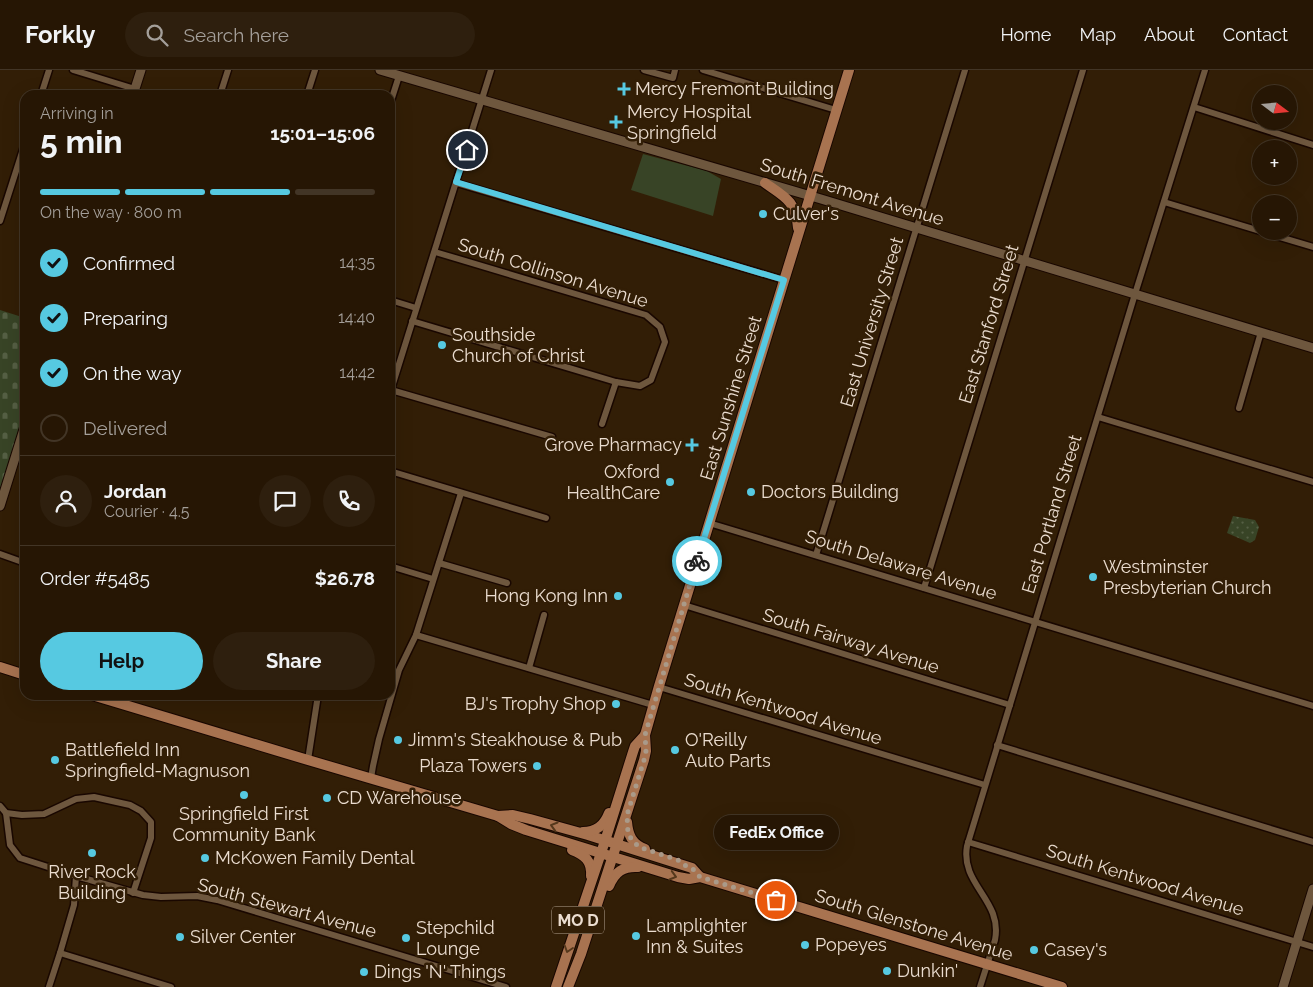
<!DOCTYPE html>
<meta charset="utf-8">
<style>
:root{--surface:#261604;--page:#2e1f0e;--text:#f1f3f6;--muted:#a49f9a;--line:#423526;--accent:#56c9e1}
body{margin:0;font-family:Raleway,sans-serif;background:var(--page);color:var(--text);height:100vh;display:flex;flex-direction:column;font-size:19px;white-space:nowrap}
*{box-sizing:border-box;margin:0}
p{font-size:16px;color:var(--muted)}
.icon{flex:none;width:28px;height:28px;fill:none;stroke:currentColor;stroke-width:2;stroke-linecap:round;stroke-linejoin:round}
.map{position:relative;flex:1;overflow:hidden}
.side{position:absolute;left:20px;top:20px;width:375px;height:610px;display:flex;flex-direction:column;background:var(--surface);border-radius:15px;box-shadow:0 5px 20px #0002,0 0 0 1px var(--line)}
.side>*{flex:none}
.needle{width:32px;rotate:106deg}
.controls{position:absolute;left:1252px;top:15px;display:grid;gap:10px}
.controls a{display:grid;place-items:center;width:45px;height:45px;border-radius:50%;background:var(--surface);box-shadow:0 5px 20px #0002,0 0 0 1px var(--line);font-size:25px}
.pin{position:absolute;display:grid;place-items:center;width:42px;height:42px;color:#fff;margin:-21px;border:2px solid #fff;border-radius:50%;box-shadow:0 1px 5px #0007}
.courier{position:absolute;display:grid;place-items:center;width:50px;height:50px;margin:-25px;border:4px solid #56c9e1;border-radius:50%;background:#fff;color:#222;box-shadow:0 1px 6px #0007}
.bubble{position:absolute;height:35px;border-radius:18px;background:var(--surface);box-shadow:0 5px 20px #0002,0 0 0 1px var(--line);font-size:16px;font-weight:700;line-height:35px;text-align:center}
.overview em{font-style:normal;font-weight:700}
.overview div{display:flex;flex-direction:column-reverse}
.overview{display:flex;align-items:center;justify-content:space-between;height:85px;padding:0 20px}
h1{font-size:32px;font-weight:700;line-height:38px}
.bar{display:grid;grid-template-columns:repeat(4,1fr);gap:8px 5px;align-content:center;height:60px;padding:0 20px}
.bar i{height:6px;border-radius:4px;background:var(--line)}
.bar .current{background:var(--accent)}
.bar p{grid-column:span 4}
.line{display:flex;align-items:center;gap:12px;padding:0 20px;border-top:1px solid var(--line)}
.line div{flex:1}
.round{display:grid;place-items:center;flex:none;width:52px;height:52px;border-radius:26px;background:var(--page)}
ol{padding:0 20px;list-style:none}
li{display:flex;align-items:center;gap:15px;height:55px}
li p{margin-inline-start:auto}
li .icon{padding:5px;border-radius:50%;background:var(--accent);color:#111;stroke-width:4}
li:last-child{color:var(--muted)}
li i{width:28px;height:28px;border:2px solid var(--line);border-radius:50%}
.button{display:flex;gap:10px;margin-top:auto;padding:10px 20px}
.button a{flex:1;height:58px;border-radius:30px;background:var(--accent);color:#111;font-size:20px;font-weight:700;line-height:58px;text-align:center}
.button a+a{background:var(--page);color:var(--text)}
header{display:flex;align-items:center;gap:30px;box-sizing:border-box;height:70px;padding:0 25px;background:var(--surface);border-bottom:1px solid var(--line)}
header strong{font-size:24px}
nav{display:flex;gap:28px;margin-inline-start:auto;font-size:18px}
.search{width:350px;height:45px;background:var(--page);display:flex;align-items:center;gap:12px;box-sizing:border-box;padding:0 18px;border-radius:28px;color:var(--muted);font-size:19px}
.map>svg:first-child{display:block}
.grass{fill:#384426}
.cemetery{fill:url(#cemetery-stones)}
.park{fill:url(#park-dots)}
.lines{fill:none;stroke-linecap:round;stroke-linejoin:round}
.street-casing{stroke:#190700;stroke-width:9}
.secondary-casing{stroke:#190700;stroke-width:11}
.primary-casing{stroke:#190700;stroke-width:12}
.street{stroke:#6e573e;stroke-width:6}
.secondary{stroke:#6e573e;stroke-width:9}
.primary{stroke:#a87350;stroke-width:10}
.oneway{stroke:#55381c}
.done{stroke:#aa9a89;stroke-width:5;stroke-dasharray:0 9}
.route{stroke:#56c9e1;stroke-width:6}
.poi-dot{fill:#56c9e1;stroke:#321e06;stroke-width:2}
.labels{text-anchor:middle;stroke-width:5;stroke-linejoin:round;paint-order:stroke}
.shield{fill:#321e06;stroke:#b4a493;stroke-width:1}
.shield-label{font-size:16px;font-weight:bold;fill:#ebddd0}
.poi-label{font-size:18px;fill:#ebddd0;stroke:#321e06;text-anchor:start}
.street-label{font-size:18px;fill:#ebddd0;stroke:#321e06}
</style>
<header>
<strong>Forkly</strong>
<div class="search"><svg class="icon" aria-label="search" viewBox="0 0 24 24"><circle cx="10" cy="10" r="6"/><path d="M15 15l6 6"/></svg>Search here</div>
<nav><a>Home</a><a>Map</a><a>About</a><a>Contact</a></nav>
</header>
<div class="map">
<svg width="1313" height="917" viewBox="0 0 1313 917">
<defs>
<pattern id="cemetery-stones" width="16" height="16" patternUnits="userSpaceOnUse" patternTransform="scale(1.25)"><rect width="16" height="16" fill="#384426"/><path d="M2 7V4a2 2 0 0 1 4 0v3zM10 15v-3a2 2 0 0 1 4 0v3z" fill="#555f44"/></pattern>
<pattern id="park-dots" width="8" height="8" patternUnits="userSpaceOnUse" patternTransform="scale(1.25)"><rect width="8" height="8" fill="#384426"/><path d="M2 2h.1M6 6h.1" fill="none" stroke="#555f44" stroke-width="1.8" stroke-linecap="round"/></pattern>
</defs>
<rect width="100%" height="100%" fill="#321e06"/>
<polygon class="grass" points="643,84 707,101 721,109 713,146 631,120"/>
<polygon class="cemetery" points="0,240 25,248 25,338 0,422"/>
<polygon class="park" points="1233,446 1255,450 1259,457 1255,470 1250,473 1227,463"/>
<g class="lines">
<defs>
<g id="street">
<polyline points="73,0 135,19"/>
<polyline points="644,0 673,8 675,0"/>
<polyline points="703,0 836,40"/>
<polyline points="41,25 49,0"/>
<polyline points="220,25 228,0"/>
<polyline points="307,25 315,0"/>
<polyline points="390,34 399,6"/>
<polyline points="1194,37 1313,75"/>
<polyline points="457,113 784,210"/>
<polyline points="1164,132 1313,177"/>
<polyline points="0,151 25,73"/>
<polyline points="390,230 416,238"/>
<polyline points="412,251 616,312 640,316 651,310 665,272 660,257 646,245 435,182"/>
<polyline points="391,320 552,367"/>
<polyline points="390,323 491,0"/>
<polyline points="1239,338 1261,262"/>
<polyline points="1098,347 1313,412"/>
<polyline points="602,354 616,312"/>
<polyline points="390,401 546,448"/>
<polyline points="709,453 1313,636"/>
<polyline points="0,484 25,493"/>
<polyline points="816,485 965,0"/>
<polyline points="439,493 507,513"/>
<polyline points="390,496 433,509"/>
<polyline points="924,518 1083,0"/>
<polyline points="684,535 1010,635"/>
<polyline points="416,565 653,635"/>
<polyline points="529,598 544,545"/>
<polyline points="659,617 985,715"/>
<polyline points="997,675 1313,772"/>
<polyline points="308,690 318,625"/>
<polyline points="371,708 373,696 379,669 399,600 416,565 461,423"/>
<polyline points="0,736 6,743 22,745 44,744 76,729 94,727 130,735 141,741 151,752 151,768 133,823"/>
<polyline points="6,743 10,775 20,788 76,806 143,825 161,827 197,826 217,830 506,917"/>
<polyline points="968,772 1313,877"/>
<polyline points="60,883 171,917"/>
<polyline points="49,917 60,883 74,835 76,806"/>
<path d="M 980,917 L 995,870 C 1003,830 960,815 967,776 L 1135,224 L 1205,0"/>
</g>
<g id="secondary">
<polyline points="380,0 821,129 1313,278"/>
<polyline points="133,25 141,0"/>
<polyline points="0,436 25,356"/>
<polyline points="1283,917 1313,819"/>
</g>
<g id="primary">
<path d="M 765,113 C 785,127 796,131 798,158"/>
<polyline points="0,597 25,605"/>
<polyline points="92,625 308,690 498,746 511,754 526,760 678,807 689,809 700,807 1062,917"/>
<polyline points="498,746 513,745 530,749 588,765 692,798 700,807"/>
<path d="M 627,752 C 628,765 632,774 645,779"/>
<path d="M 583,762 C 596,762 604,756 609,743"/>
<path d="M 572,780 C 585,785 592,791 591,806"/>
<path d="M 609,816 C 615,802 623,796 638,797"/>
<polyline points="556,917 605,771 633,682 635,676 645,665"/>
<polyline points="568,917 581,884 644,690 646,681 645,665 659,616 849,0"/>
</g>
</defs>
<use href="#street" class="street-casing"/>
<use href="#secondary" class="secondary-casing"/>
<use href="#primary" class="primary-casing"/>
<use href="#street" class="street"/>
<use href="#secondary" class="secondary"/>
<use href="#primary" class="primary"/>
</g>
<defs><path id="oneway-chevron" d="M-2-3.5L2.5 0L-2 3.5" fill="none" stroke-width="1.6" stroke-linecap="round" stroke-linejoin="round" transform="scale(1.25)"/></defs>
<g class="oneway">
<use href="#oneway-chevron" transform="translate(554 756) rotate(-164)"/>
<use href="#oneway-chevron" transform="translate(673 806) rotate(16)"/>
<use href="#oneway-chevron" transform="translate(568 879) rotate(108)"/>
</g>
<g class="lines">
<polyline class="done" points="697,491 645,665 646,681 644,690 627,745 628,764 633,771 639,777 678,790 684,795 692,798 700,807 776,830"/>
<polyline class="route" points="467,80 456,112 784,210 697,491"/>
</g>
<g class="poi-dot">
<path d="M621.5 11.5h5v5h5v5h-5v5h-5v-5h-5v-5h5z"/>
<path d="M613.5 44.5h5v5h5v5h-5v5h-5v-5h-5v-5h5z"/>
<circle cx="763" cy="144" r="5"/>
<circle cx="442" cy="275" r="5"/>
<path d="M689.5 367.5h5v5h5v5h-5v5h-5v-5h-5v-5h5z"/>
<circle cx="670" cy="412" r="5"/>
<circle cx="751" cy="422" r="5"/>
<circle cx="1093" cy="507" r="5"/>
<circle cx="618" cy="526" r="5"/>
<circle cx="616" cy="634" r="5"/>
<circle cx="398" cy="670" r="5"/>
<circle cx="675" cy="680" r="5"/>
<circle cx="55" cy="690" r="5"/>
<circle cx="537" cy="696" r="5"/>
<circle cx="244" cy="725" r="5"/>
<circle cx="327" cy="728" r="5"/>
<circle cx="92" cy="783" r="5"/>
<circle cx="205" cy="788" r="5"/>
<circle cx="636" cy="866" r="5"/>
<circle cx="180" cy="867" r="5"/>
<circle cx="406" cy="868" r="5"/>
<circle cx="805" cy="875" r="5"/>
<circle cx="1034" cy="880" r="5"/>
<circle cx="887" cy="901" r="5"/>
<circle cx="364" cy="902" r="5"/>
</g>
<g class="labels">
<rect class="shield" x="552" y="836.5" width="52" height="27" rx="4"/>
<g class="shield-label">
<text x="578" y="856">MO D</text>
</g>
<g class="poi-label">
<text x="635" y="25">Mercy Fremont Building</text>
<text x="627" y="48">Mercy Hospital<tspan x="627" dy="21">Springfield</tspan></text>
<text x="773" y="150">Culver's</text>
<text x="452" y="271">Southside<tspan x="452" dy="21">Church of Christ</tspan></text>
<text x="682" y="381" text-anchor="end">Grove Pharmacy</text>
<text x="660" y="408" text-anchor="end">Oxford<tspan x="660" dy="21">HealthCare</tspan></text>
<text x="761" y="428">Doctors Building</text>
<text x="1103" y="503">Westminster<tspan x="1103" dy="21">Presbyterian Church</tspan></text>
<text x="608" y="532" text-anchor="end">Hong Kong Inn</text>
<text x="606" y="640" text-anchor="end">BJ's Trophy Shop</text>
<text x="408" y="676">Jimm's Steakhouse &amp; Pub</text>
<text x="685" y="676">O'Reilly<tspan x="685" dy="21">Auto Parts</tspan></text>
<text x="65" y="686">Battlefield Inn<tspan x="65" dy="21">Springfield-Magnuson</tspan></text>
<text x="527" y="702" text-anchor="end">Plaza Towers</text>
<text x="337" y="734">CD Warehouse</text>
<text x="244" y="750" text-anchor="middle">Springfield First<tspan x="244" dy="21">Community Bank</tspan></text>
<text x="215" y="794">McKowen Family Dental</text>
<text x="92" y="808" text-anchor="middle">River Rock<tspan x="92" dy="21">Building</tspan></text>
<text x="646" y="862">Lamplighter<tspan x="646" dy="21">Inn &amp; Suites</tspan></text>
<text x="416" y="864">Stepchild<tspan x="416" dy="21">Lounge</tspan></text>
<text x="190" y="873">Silver Center</text>
<text x="815" y="881">Popeyes</text>
<text x="1044" y="886">Casey's</text>
<text x="897" y="907">Dunkin'</text>
<text x="374" y="908">Dings 'N' Things</text>
</g>
<g class="street-label">
<text transform="translate(852 122) rotate(17)" y="6">South Fremont Avenue</text>
<text transform="translate(553 203) rotate(17)" y="6">South Collinson Avenue</text>
<text transform="translate(872 252) rotate(-73)" y="6">East University Street</text>
<text transform="translate(989 254) rotate(-73)" y="6">East Stanford Street</text>
<text transform="translate(731 328) rotate(-73)" y="6">East Sunshine Street</text>
<text transform="translate(1052 444) rotate(-73)" y="6">East Portland Street</text>
<text transform="translate(901 495) rotate(17)" y="6">South Delaware Avenue</text>
<text transform="translate(851 571) rotate(17)" y="6">South Fairway Avenue</text>
<text transform="translate(783 639) rotate(17)" y="6">South Kentwood Avenue</text>
<text transform="translate(1145 810) rotate(17)" y="6">South Kentwood Avenue</text>
<text transform="translate(287 838) rotate(15)" y="6">South Stewart Avenue</text>
<text transform="translate(914 855) rotate(17)" y="6">South Glenstone Avenue</text>
</g>
</g>
</svg>
<div class="controls">
<a><svg class="needle" viewBox="-14 -14 28 28"><path d="M0-13l5 13h-10z" fill="#e53935"/><path d="M0 13l5-13h-10z" fill="#a49f9a"/></svg></a>
<a>+</a>
<a>−</a>
</div>
<div class="pin" style="left:776px;top:830px;background:#ea580c"><svg class="icon" aria-label="bag" viewBox="0 0 24 24"><path d="M5 8h14l-1 12H6zM9 8a3 3 0 0 1 6 0"/></svg></div>
<div class="pin" style="left:467px;top:80px;background:#1f2937"><svg class="icon" aria-label="home" viewBox="0 0 24 24"><path d="M3 11l9-7 9 7M6 9v11h12V9"/></svg></div>
<div class="courier" style="left:697px;top:491px"><svg class="icon" aria-label="bike" viewBox="0 0 24 24"><circle cx="6" cy="16" r="4"/><circle cx="18" cy="16" r="4"/><path d="M6 16l4-8h5l3 8M10 8l3 8H6M13 5h3"/></svg></div>
<div class="bubble" style="left:714px;top:745px;width:125px">FedEx Office</div>
<section class="side">
<div class="overview"><div><h1>5 min</h1><p>Arriving in</p></div><em>15:01–15:06</em></div>
<div class="bar"><i class="current"></i><i class="current"></i><i class="current"></i><i></i><p>On the way · 800 m</p></div>
<ol>
<li><svg class="icon" aria-label="check" viewBox="0 0 24 24"><path d="M5 12l5 5 9-10"/></svg>Confirmed<p>14:35</p></li>
<li><svg class="icon" aria-label="check" viewBox="0 0 24 24"><path d="M5 12l5 5 9-10"/></svg>Preparing<p>14:40</p></li>
<li><svg class="icon" aria-label="check" viewBox="0 0 24 24"><path d="M5 12l5 5 9-10"/></svg>On the way<p>14:42</p></li>
<li><i></i>Delivered</li>
</ol>
<div class="line" style="height:90px"><a class="round"><svg class="icon" aria-label="person" viewBox="0 0 24 24"><circle cx="12" cy="8" r="4"/><path d="M4 21q1-7 8-7t8 7"/></svg></a><div><b>Jordan</b><p>Courier · 4.5</p></div><a class="round"><svg class="icon" aria-label="chat" viewBox="0 0 24 24"><path d="M4 5h16v11H9l-5 4z"/></svg></a><a class="round"><svg class="icon" aria-label="phone" viewBox="0 0 24 24"><path d="M5 4h4l2 5-3 2q2 4 5 5l2-3 5 2v4C11 20 4 13 5 4z"/></svg></a></div>
<div class="line" style="height:65px"><div>Order #5485</div><b>$26.78</b></div>
<div class="button"><a>Help</a><a>Share</a></div>
</section>
</div>
